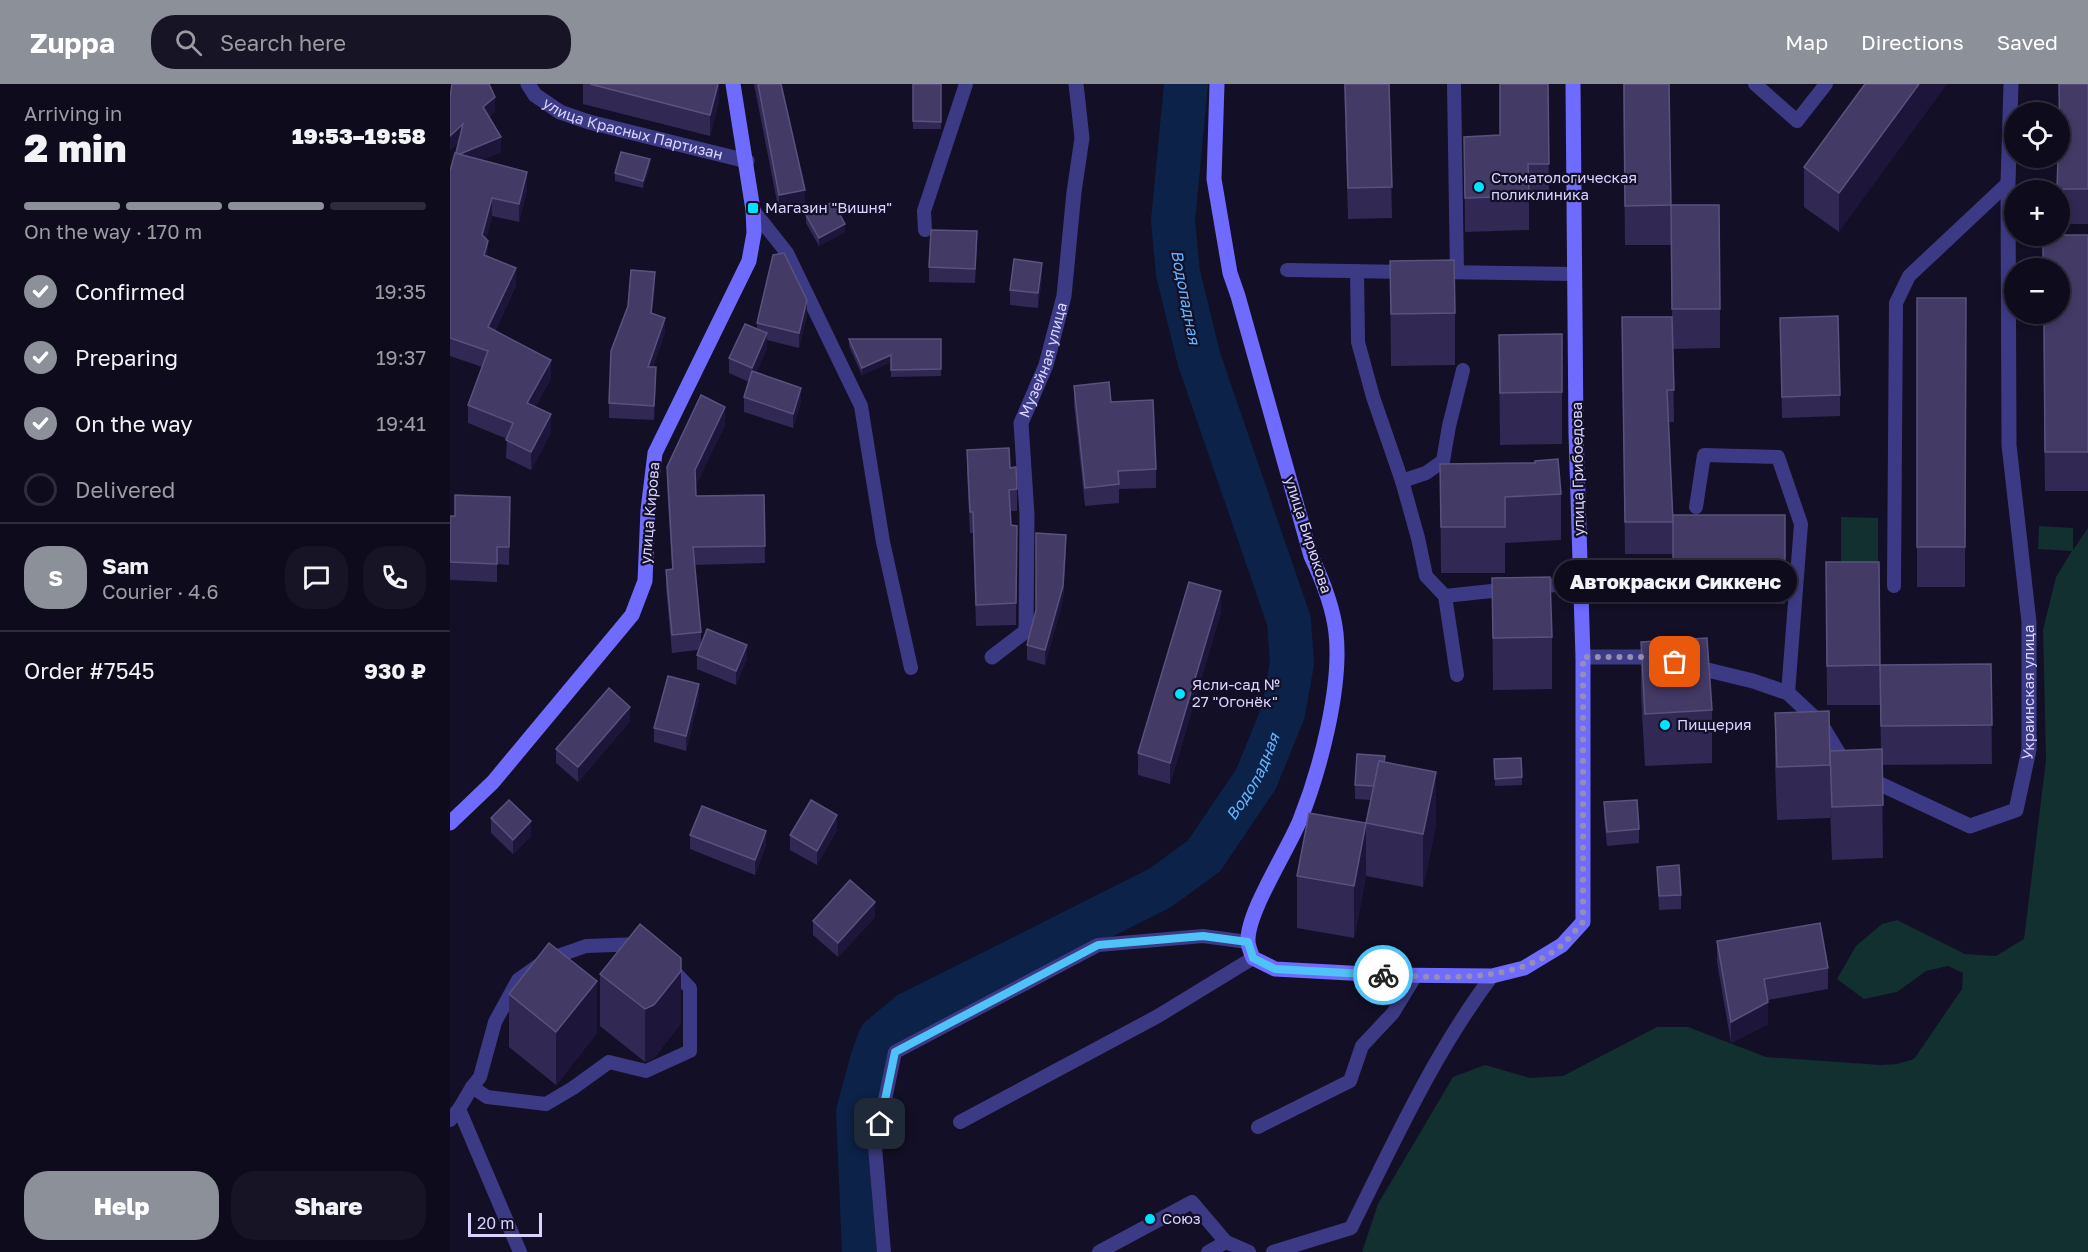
<!DOCTYPE html>
<meta charset="utf-8">
<style>
:root{--surface:#0e0b1c;--page:#171425;--text:#f1f3f6;--muted:#9b9ba3;--line:#2e2b3b;--accent:#8c9099}
body{margin:0;font-family:"Golos Text",sans-serif;background:var(--page);color:var(--text);height:100vh;display:flex;flex-direction:column;font-size:22px;white-space:nowrap}
*{box-sizing:border-box;margin:0}
p{font-size:20px;color:var(--muted)}
.icon{flex:none;width:33px;height:33px;fill:none;stroke:currentColor;stroke-width:2;stroke-linecap:round;stroke-linejoin:round}
.map{position:relative;flex:1;overflow:hidden}
.details{display:flex;flex-direction:column;background:var(--surface);width:450px}
.details>*{flex:none}
.buttons{position:absolute;left:1554px;top:18px;display:grid;gap:12px}
.buttons a{display:grid;place-items:center;width:66px;height:66px;border-radius:50%;background:var(--surface);box-shadow:0 3px 9px #0003,0 0 0 2px var(--line);font-size:30px}
.scale{position:absolute;left:18px;bottom:15px;width:74px;box-sizing:border-box;padding-left:6px;border:3px solid #d9d4ff;border-top:0;font-size:16px;line-height:21px;white-space:nowrap;color:#d9d4ff;-webkit-text-stroke:4px #130f26;paint-order:stroke}
.pin{position:absolute;display:grid;place-items:center;width:51px;height:51px;color:#fff;margin:-26px;border-radius:12px;box-shadow:0 3px 9px #0006}
.courier{position:absolute;display:grid;place-items:center;width:60px;height:60px;margin:-30px;border:4px solid #4fc3f7;border-radius:50%;background:#fff;color:#222;box-shadow:0 2px 8px #0007}
.bubble{position:absolute;height:42px;border-radius:21px;background:var(--surface);box-shadow:0 3px 9px #0003,0 0 0 2px var(--line);font-size:20px;font-weight:800;line-height:42px;text-align:center}
.head em{font-style:normal;font-weight:800}
.head div{display:flex;flex-direction:column-reverse}
.head{display:flex;align-items:center;justify-content:space-between;height:102px;padding:0 24px}
h1{font-size:39px;font-weight:800;line-height:45px}
.bar{display:grid;grid-template-columns:repeat(4,1fr);gap:9px 6px;align-content:center;height:72px;padding:0 24px}
.bar i{height:8px;border-radius:4px;background:var(--line)}
.bar .on{background:var(--accent)}
.bar p{grid-column:span 4}
.line{display:flex;align-items:center;gap:15px;padding:0 24px;border-top:2px solid var(--line)}
.line div{flex:1}
.round{display:grid;place-items:center;flex:none;width:63px;height:63px;border-radius:24px;background:var(--page)}
ol{padding:0 24px;list-style:none}
li{display:flex;align-items:center;gap:18px;height:66px}
li p{margin-inline-start:auto}
li .icon{padding:6px;border-radius:50%;background:var(--accent);color:#fff;stroke-width:4}
li:last-child{color:var(--muted)}
li i{width:33px;height:33px;border:3px solid var(--line);border-radius:50%}
.button{display:flex;gap:12px;margin-top:auto;padding:12px 24px}
.button a{flex:1;height:69px;border-radius:24px;background:var(--accent);color:#fff;font-size:24px;font-weight:800;line-height:69px;text-align:center}
.button a+a{background:var(--page);color:var(--text)}
header{display:flex;align-items:center;gap:36px;box-sizing:border-box;height:84px;padding:0 30px;background:var(--accent);color:#fff}
header strong{font-size:28px}
nav{display:flex;gap:33px;margin-inline-start:auto;font-size:21px}
.search{width:420px;height:54px;background:var(--page);display:flex;align-items:center;gap:15px;box-sizing:border-box;padding:0 21px;border-radius:24px;color:var(--muted);font-size:22px}
main{display:flex;flex:1;min-height:0}
.map>svg:first-child{display:block}
.green{fill:#12302f}
.lines{fill:none;stroke-linecap:round;stroke-linejoin:round}
.river{stroke:#0c2248;stroke-width:44}
.lane{stroke:#3d3a85;stroke-width:14}
.street{stroke:#3d3a85;stroke-width:15}
.secondary{stroke:#6f6bff;stroke-width:15}
.wall{fill:#312854}
.shaded-wall{fill:#1d163a}
.building{fill:#433a66;stroke:#5a527e;stroke-width:1.5}
.done{stroke:#948fb3;stroke-width:6;stroke-dasharray:0 10.8}
.route{stroke:#4fc3f7;stroke-width:8}
.poi-dot{fill:#00e5ff;stroke:#130f26;stroke-width:2}
.labels{text-anchor:middle;stroke-width:4.5;stroke-linejoin:round;paint-order:stroke}
.street-label{font-size:15px;fill:#d9d4ff;stroke:#130f26}
.poi-label{font-size:15px;fill:#d9d4ff;stroke:#130f26;text-anchor:start}
.water-label{font-size:16px;font-style:italic;fill:#62b6ff;stroke:#130f26}
</style>
<header>
<strong>Zuppa</strong>
<div class="search"><svg class="icon" aria-label="search" viewBox="0 0 24 24"><circle cx="10" cy="10" r="6"/><path d="M15 15l6 6"/></svg>Search here</div>
<nav><a>Map</a><a>Directions</a><a>Saved</a></nav>
</header>
<main>
<section class="details">
<div class="head"><div><h1>2 min</h1><p>Arriving in</p></div><em>19:53–19:58</em></div>
<div class="bar"><i class="on"></i><i class="on"></i><i class="on"></i><i></i><p>On the way · 170 m</p></div>
<ol>
<li><svg class="icon" aria-label="check" viewBox="0 0 24 24"><path d="M5 12l5 5 9-10"/></svg>Confirmed<p>19:35</p></li>
<li><svg class="icon" aria-label="check" viewBox="0 0 24 24"><path d="M5 12l5 5 9-10"/></svg>Preparing<p>19:37</p></li>
<li><svg class="icon" aria-label="check" viewBox="0 0 24 24"><path d="M5 12l5 5 9-10"/></svg>On the way<p>19:41</p></li>
<li><i></i>Delivered</li>
</ol>
<div class="line" style="height:108px"><b class="round" style="background:var(--accent);color:#fff">S</b><div><b>Sam</b><p>Courier · 4.6</p></div><a class="round"><svg class="icon" aria-label="chat" viewBox="0 0 24 24"><path d="M4 5h16v11H9l-5 4z"/></svg></a><a class="round"><svg class="icon" aria-label="phone" viewBox="0 0 24 24"><path d="M5 4h4l2 5-3 2q2 4 5 5l2-3 5 2v4C11 20 4 13 5 4z"/></svg></a></div>
<div class="line" style="height:78px"><div>Order #7545</div><b>930 ₽</b></div>
<div class="button"><a>Help</a><a>Share</a></div>
</section>
<div class="map">
<svg width="1638" height="1168" viewBox="0 0 1638 1168">
<rect width="100%" height="100%" fill="#130f26"/>
<g class="green">
<polygon points="1391,433 1428,434 1428,488 1391,488"/>
<polygon points="1589,442 1623,444 1623,466 1638,444 1638,1168 912,1168 928,1120 1003,993 1035,981 1080,994 1113,992 1207,943 1238,943 1316,973 1431,981 1447,980 1464,975 1512,905 1513,889 1498,882 1476,887 1447,908 1414,915 1387,895 1406,862 1432,840 1447,836 1515,870 1546,872 1574,855 1596,676 1593,546 1606,493 1622,467 1588,465"/>
</g>
<g class="lines">
<path class="river" id="s1" d="M 414,1168 L 408,1028 L 423,973 L 430,954 L 459,930 L 710,804 L 754,772 L 806,695 L 833,629 L 842,579 L 839,537 L 749,275 L 728,189 L 723,137 L 736,0"/>
<g class="lane">
<polyline points="1004,0 1007,188"/>
<polyline points="1305,0 1347,37 1376,0"/>
<polyline points="303,126 337,169 411,322 433,458 461,584"/>
<polyline points="475,146 474,127 516,0"/>
<polyline points="837,186 958,188"/>
<polyline points="907,187 908,258 923,313 952,397 968,454 976,492 995,512 1007,591"/>
<polyline points="986,188 1125,190"/>
<polyline points="952,397 976,389 993,377 999,342 1013,286"/>
<polyline points="1246,423 1254,371 1328,373 1351,440 1338,609"/>
<polyline points="1444,502 1446,219 1459,192 1558,99"/>
<polyline points="1082,503 1131,499"/>
<polyline points="995,512 1060,505"/>
<polyline points="22,1003 37,1013 96,1020 123,1004 159,978 196,987 240,967 240,904 218,881"/>
<polyline points="9,1025 22,1003 30,993 45,938 68,896 96,876 136,862 190,860"/>
<polyline points="0,1036 9,1025 70,1168"/>
<polyline points="510,1038 708,932 803,874"/>
<polyline points="808,1043 900,997 912,962 943,929 966,891"/>
<polyline points="434,1168 425,1063 445,968 648,861 753,852 798,858"/>
<polyline points="649,1168 742,1118 776,1158 799,1168"/>
<polyline points="758,1168 776,1158"/>
<path d="M 823,1168 L 901,1144 C 944,1058 984,969 1042,892"/>
</g>
<g class="street">
<path id="s2" d="M 78,0 L 85,11 L 110,28 L 139,38 L 297,77"/>
<path id="s3" d="M 542,573 L 576,547 L 577,431 L 571,339 L 596,281 L 614,212 L 624,108 L 632,54 L 626,0"/>
<polyline points="1133,573 1209,573"/>
<path id="s4" d="M 1241,582 L 1303,597 L 1338,609 L 1371,640 L 1398,685 L 1520,742 L 1566,726 L 1579,666 L 1579,538 L 1559,361 L 1558,99 L 1561,0"/>
</g>
<g class="secondary">
<path d="M 767,0 L 764,95 L 780,189 L 788,212 L 861,472 C 873,497 883,522 886,549 C 892,603 870,686 850,736 C 838,766 797,828 798,857 C 798,862 801,869 803,874 L 825,885 L 936,891 L 1042,892 L 1074,884 L 1112,861 L 1133,838 L 1133,573 L 1126,349 L 1123,0"/>
<polyline points="0,739 43,698 182,531 195,497 198,426 205,369 299,177 304,149 303,126 283,0"/>
</g>
</g>
<g class="wall">
<polygon points="133,0 269,0 269,17 260,52 133,20"/>
<polygon points="304,0 331,0 355,122 329,128"/>
<rect x="463" y="0" width="28" height="45"/>
<polygon points="894,0 939,0 942,134 898,135"/>
<polygon points="1098,0 1099,115 1079,115 1079,146 1015,148 1014,53 1050,51"/>
<polygon points="1173,0 1219,0 1221,121 1270,225 1270,264 1223,265 1224,338 1219,338 1223,438 1335,431 1335,520 1223,520 1223,470 1175,470 1172,233 1222,233 1221,161 1175,161"/>
<polygon points="1415,0 1389,148 1354,123 1354,83"/>
<polygon points="1638,0 1638,140 1610,140 1610,106 1607,106 1608,74"/>
<polygon points="0,14 45,27 39,33 51,68 31,76 77,106 69,138 42,132 36,155 38,173 66,202 45,247 101,294 85,323 101,348 81,386 56,374 57,355 18,339 18,321 32,283 0,272 0,87 8,59 0,66"/>
<polygon points="200,82 193,104 165,97 165,89"/>
<polygon points="356,131 395,148 369,162 356,139"/>
<polygon points="1638,151 1638,407 1595,407 1593,230"/>
<polygon points="527,162 525,199 479,198 479,183"/>
<polygon points="940,177 1005,229 1005,281 941,282"/>
<polygon points="592,193 588,224 560,221 560,206"/>
<polygon points="205,203 202,229 215,248 203,283 206,297 204,336 159,334 159,319"/>
<polygon points="1467,214 1516,214 1515,503 1467,503"/>
<polygon points="357,231 349,264 317,256 317,264 306,289 351,318 343,344 294,328 294,313 299,298 279,289 279,274 307,245 307,239"/>
<polygon points="1330,234 1390,311 1390,332 1332,334"/>
<polygon points="1112,250 1112,360 1050,361 1049,251"/>
<polygon points="399,255 491,255 491,292 441,293 441,278 412,291 399,262"/>
<polygon points="624,302 661,318 706,385 706,404 669,405 669,419 635,422 624,320"/>
<polygon points="275,341 245,402 246,412 314,411 315,479 244,481 251,548 251,559 297,575 286,601 247,585 247,571 248,566 222,569 216,504 216,486 222,485 217,401 217,383"/>
<polygon points="517,366 560,384 567,405 567,427 560,427 561,441 567,442 566,541 526,542 523,449 520,449 517,387"/>
<polygon points="990,380 1111,410 1111,456 1055,459 1055,489 991,489"/>
<polygon points="60,430 59,481 47,480 47,498 0,496 0,432"/>
<polygon points="616,465 613,516 595,581 577,576 577,561"/>
<polygon points="1376,478 1430,581 1541,580 1542,680 1432,681 1433,774 1382,776 1380,724 1380,734 1327,736 1325,681 1325,629 1380,676 1431,665 1430,621 1377,621"/>
<polygon points="1042,494 1102,553 1102,605 1043,606"/>
<polygon points="771,528 720,700 688,691 688,669"/>
<polygon points="1191,558 1262,626 1262,679 1195,682 1191,611"/>
<polygon points="249,614 236,667 204,658 204,644"/>
<polygon points="180,637 128,698 106,679 106,665"/>
<polygon points="1044,675 1072,693 1072,701 1045,702"/>
<polygon points="935,678 986,741 973,803 916,792 904,854 847,844 847,792 916,739 921,716 905,715 905,701"/>
<polygon points="1154,718 1189,745 1189,759 1157,762 1154,733"/>
<polygon points="41,734 81,752 63,770 41,749"/>
<polygon points="387,746 367,781 340,766 340,751"/>
<polygon points="240,751 316,761 305,791 240,765"/>
<polygon points="1207,783 1231,811 1231,825 1209,826"/>
<polygon points="425,833 388,873 363,851 363,837"/>
<polygon points="1267,857 1378,884 1378,905 1318,916 1318,940 1281,959 1267,878"/>
<polygon points="150,890 231,939 204,974 195,978 150,942"/>
<polygon points="59,910 147,949 106,1001 59,963"/>
</g>
<g class="shaded-wall">
<polygon points="268,0 269,0 269,17 260,52 260,31"/>
<polygon points="1469,0 1497,0 1389,148 1389,109"/>
<polygon points="45,13 45,27 33,37 33,23"/>
<polygon points="13,40 13,55 0,66 0,52"/>
<polygon points="51,53 51,68 5,87 5,73"/>
<polygon points="200,75 200,82 193,104 193,97"/>
<polygon points="77,88 77,106 69,138 69,120"/>
<polygon points="355,106 355,122 329,128 329,111"/>
<polygon points="42,114 42,132 32,169 32,151"/>
<polygon points="395,140 395,148 369,162 369,154"/>
<polygon points="38,157 38,175 34,171"/>
<polygon points="592,179 592,193 588,224 588,209"/>
<polygon points="66,184 66,202 38,261 38,243"/>
<polygon points="205,188 205,203 201,243 201,229"/>
<polygon points="357,216 357,231 349,264 349,249"/>
<polygon points="215,234 215,248 198,297 198,283"/>
<polygon points="317,249 317,264 302,299 302,284"/>
<polygon points="441,271 441,278 412,291 412,284"/>
<polygon points="101,276 101,294 77,337 77,319"/>
<polygon points="206,283 206,297 204,336 204,322"/>
<polygon points="351,304 351,318 343,344 343,330"/>
<polygon points="275,323 275,341 245,404 245,386"/>
<polygon points="101,330 101,348 81,386 81,368"/>
<polygon points="616,451 613,516 595,581 595,566"/>
<polygon points="771,507 771,528 720,700 720,679"/>
<polygon points="297,561 297,575 286,601 286,587"/>
<polygon points="249,600 249,614 236,667 236,652"/>
<polygon points="180,623 180,637 128,698 128,683"/>
<polygon points="986,688 986,741 973,803 973,750"/>
<polygon points="387,731 387,746 367,781 367,767"/>
<polygon points="81,737 81,752 63,770 63,756"/>
<polygon points="916,739 916,792 904,854 904,802"/>
<polygon points="316,747 316,761 305,791 305,776"/>
<polygon points="425,818 425,833 388,873 388,859"/>
<polygon points="231,887 231,939 204,974 195,978 195,925"/>
<polygon points="147,897 147,949 106,1001 106,948"/>
<polygon points="1318,918 1318,940 1281,959 1281,938"/>
</g>
<g class="building">
<polygon points="2,0 39,0 45,13 33,23 51,53 10,70 6,69 13,40 0,52 0,14"/>
<polygon points="140,0 268,0 260,31"/>
<polygon points="308,0 331,0 355,106 329,111"/>
<polygon points="463,0 491,0 491,38 463,37"/>
<polygon points="895,0 939,0 942,103 898,104"/>
<polygon points="1050,0 1098,0 1099,80 1078,80 1079,112 1015,114 1014,53 1050,51"/>
<polygon points="1174,0 1219,0 1221,121 1175,122"/>
<polygon points="1415,0 1469,0 1389,109 1354,83"/>
<polygon points="1609,0 1638,0 1638,105 1607,105 1608,74 1610,74"/>
<polygon points="171,68 200,75 193,97 165,89"/>
<polygon points="5,69 77,88 69,120 42,114 32,151 38,157 34,171 66,184 38,243 101,276 77,319 101,330 81,368 56,356 63,339 18,321 38,267 0,254 0,87"/>
<polygon points="383,118 395,140 369,154 356,131"/>
<polygon points="1221,121 1269,121 1270,225 1222,225"/>
<polygon points="481,146 527,147 525,185 479,183"/>
<polygon points="1610,151 1638,151 1638,368 1595,368 1594,230 1610,230 1610,184 1593,184 1593,152"/>
<polygon points="334,169 357,216 349,249 307,239 323,171"/>
<polygon points="564,175 592,179 588,209 560,206"/>
<polygon points="1004,176 1005,229 941,230 940,177"/>
<polygon points="181,186 205,188 201,229 215,234 198,283 206,283 204,322 159,319 161,267 178,222"/>
<polygon points="1467,214 1516,214 1515,463 1467,463"/>
<polygon points="1388,232 1390,311 1332,313 1330,234"/>
<polygon points="1172,233 1222,233 1224,306 1217,306 1223,438 1175,438"/>
<polygon points="295,240 317,249 302,284 279,274"/>
<polygon points="1112,250 1112,308 1050,309 1049,251"/>
<polygon points="399,255 491,255 491,285 441,286 441,271 412,284"/>
<polygon points="302,287 351,304 343,330 294,313"/>
<polygon points="659,298 661,318 703,316 706,385 668,387 669,400 635,404 624,302"/>
<polygon points="251,311 275,323 245,386 246,412 314,411 315,462 243,463 251,548 222,551 216,486 223,485 217,383"/>
<polygon points="559,364 560,384 566,383 567,405 559,406 561,441 567,442 566,519 526,521 523,428 520,428 517,366"/>
<polygon points="1108,375 1111,410 1055,413 1055,443 991,443 990,380 1085,379 1085,377"/>
<polygon points="5,411 60,413 59,463 47,463 47,480 0,478 0,432 5,432"/>
<rect x="1223" y="431" width="112" height="49"/>
<polygon points="586,449 616,451 613,502 595,566 577,561 586,526"/>
<polygon points="1376,478 1429,478 1430,581 1377,582"/>
<polygon points="1100,493 1102,553 1043,554 1042,494"/>
<polygon points="739,498 771,507 720,679 688,669"/>
<polygon points="257,545 297,561 286,587 247,571"/>
<polygon points="1257,554 1262,626 1195,630 1191,558"/>
<polygon points="1541,580 1542,641 1431,642 1430,581"/>
<polygon points="218,592 249,600 236,652 204,644"/>
<polygon points="159,604 180,623 128,683 106,665"/>
<polygon points="1379,627 1380,681 1327,683 1325,629"/>
<polygon points="1432,665 1433,721 1382,723 1380,667"/>
<polygon points="907,670 935,672 934,678 929,677 924,702 905,701"/>
<polygon points="1071,674 1072,693 1045,695 1044,675"/>
<polygon points="929,677 986,688 973,750 916,739"/>
<polygon points="59,716 81,737 63,756 41,734"/>
<polygon points="361,716 387,731 367,767 340,751"/>
<polygon points="1187,716 1189,745 1157,748 1154,718"/>
<polygon points="252,722 316,747 305,776 240,751"/>
<polygon points="859,729 916,739 904,802 847,792"/>
<polygon points="1229,781 1231,811 1209,812 1207,783"/>
<polygon points="400,796 425,818 388,859 363,837"/>
<polygon points="1370,839 1378,884 1314,895 1318,918 1281,938 1267,857"/>
<polygon points="190,840 231,874 231,887 204,921 195,925 150,890"/>
<polygon points="99,859 147,897 106,948 59,910"/>
</g>
<g class="lines">
<path class="done" d="M 933,891 C 993,893 1061,901 1111,862 C 1119,855 1126,845 1133,838 L 1133,573 L 1206,573 L 1225,578"/>
<polyline class="route" points="430,1040 445,968 648,861 753,852 798,858 803,874 825,885 933,891"/>
</g>
<g class="poi-dot">
<circle cx="1029" cy="103" r="6"/>
<rect x="297" y="118" width="12" height="12" rx="3"/>
<circle cx="730" cy="610" r="6"/>
<circle cx="1215" cy="641" r="6"/>
<circle cx="700" cy="1135" r="6"/>
</g>
<g class="labels">
<g class="street-label">
<text dy="5" stroke="none"><textPath href="#s2" startOffset="118">улица Красных Партизан</textPath></text>
<text dy="5" stroke="none"><textPath href="#s3" startOffset="318">Музейная улица</textPath></text>
<text transform="translate(1128 385) rotate(-91)" y="5">улица Грибоедова</text>
<text transform="translate(200 429) rotate(-85)" y="5">улица Кирова</text>
<text transform="translate(858 451) rotate(72)" y="5">улица Бирюкова</text>
<text dy="5" stroke="none"><textPath href="#s4" startOffset="501">Украинская улица</textPath></text>
</g>
<g class="poi-label">
<text x="1041" y="99">Стоматологическая<tspan x="1041" dy="17">поликлиника</tspan></text>
<text x="315" y="129">Магазин "Вишня"</text>
<text x="742" y="606">Ясли-сад №<tspan x="742" dy="17">27 "Огонёк"</tspan></text>
<text x="1227" y="646">Пиццерия</text>
<text x="712" y="1140">Союз</text>
</g>
<g class="water-label">
<text transform="translate(736 213) rotate(79)" y="6">Водопадная</text>
<text dy="6" stroke="none"><textPath href="#s1" startOffset="684">Водопадная</textPath></text>
</g>
</g>
</svg>
<div class="buttons">
<a><svg class="icon" aria-label="locate" viewBox="0 0 24 24"><circle cx="12" cy="12" r="6"/><path d="M12 2v4M12 18v4M2 12h4M18 12h4"/></svg></a>
<a>+</a>
<a>−</a>
</div>
<div class="scale">20 m</div>
<div class="pin" style="left:1225px;top:578px;background:#ea580c"><svg class="icon" aria-label="bag" viewBox="0 0 24 24"><path d="M5 8h14l-1 12H6zM9 8a3 3 0 0 1 6 0"/></svg></div>
<div class="pin" style="left:430px;top:1040px;background:#1f2937"><svg class="icon" aria-label="home" viewBox="0 0 24 24"><path d="M3 11l9-7 9 7M6 9v11h12V9"/></svg></div>
<div class="courier" style="left:933px;top:891px"><svg class="icon" aria-label="bike" viewBox="0 0 24 24"><circle cx="6" cy="16" r="4"/><circle cx="18" cy="16" r="4"/><path d="M6 16l4-8h5l3 8M10 8l3 8H6M13 5h3"/></svg></div>
<div class="bubble" style="left:1104px;top:476px;width:243px">Автокраски Сиккенс</div>
</div>
</main>
